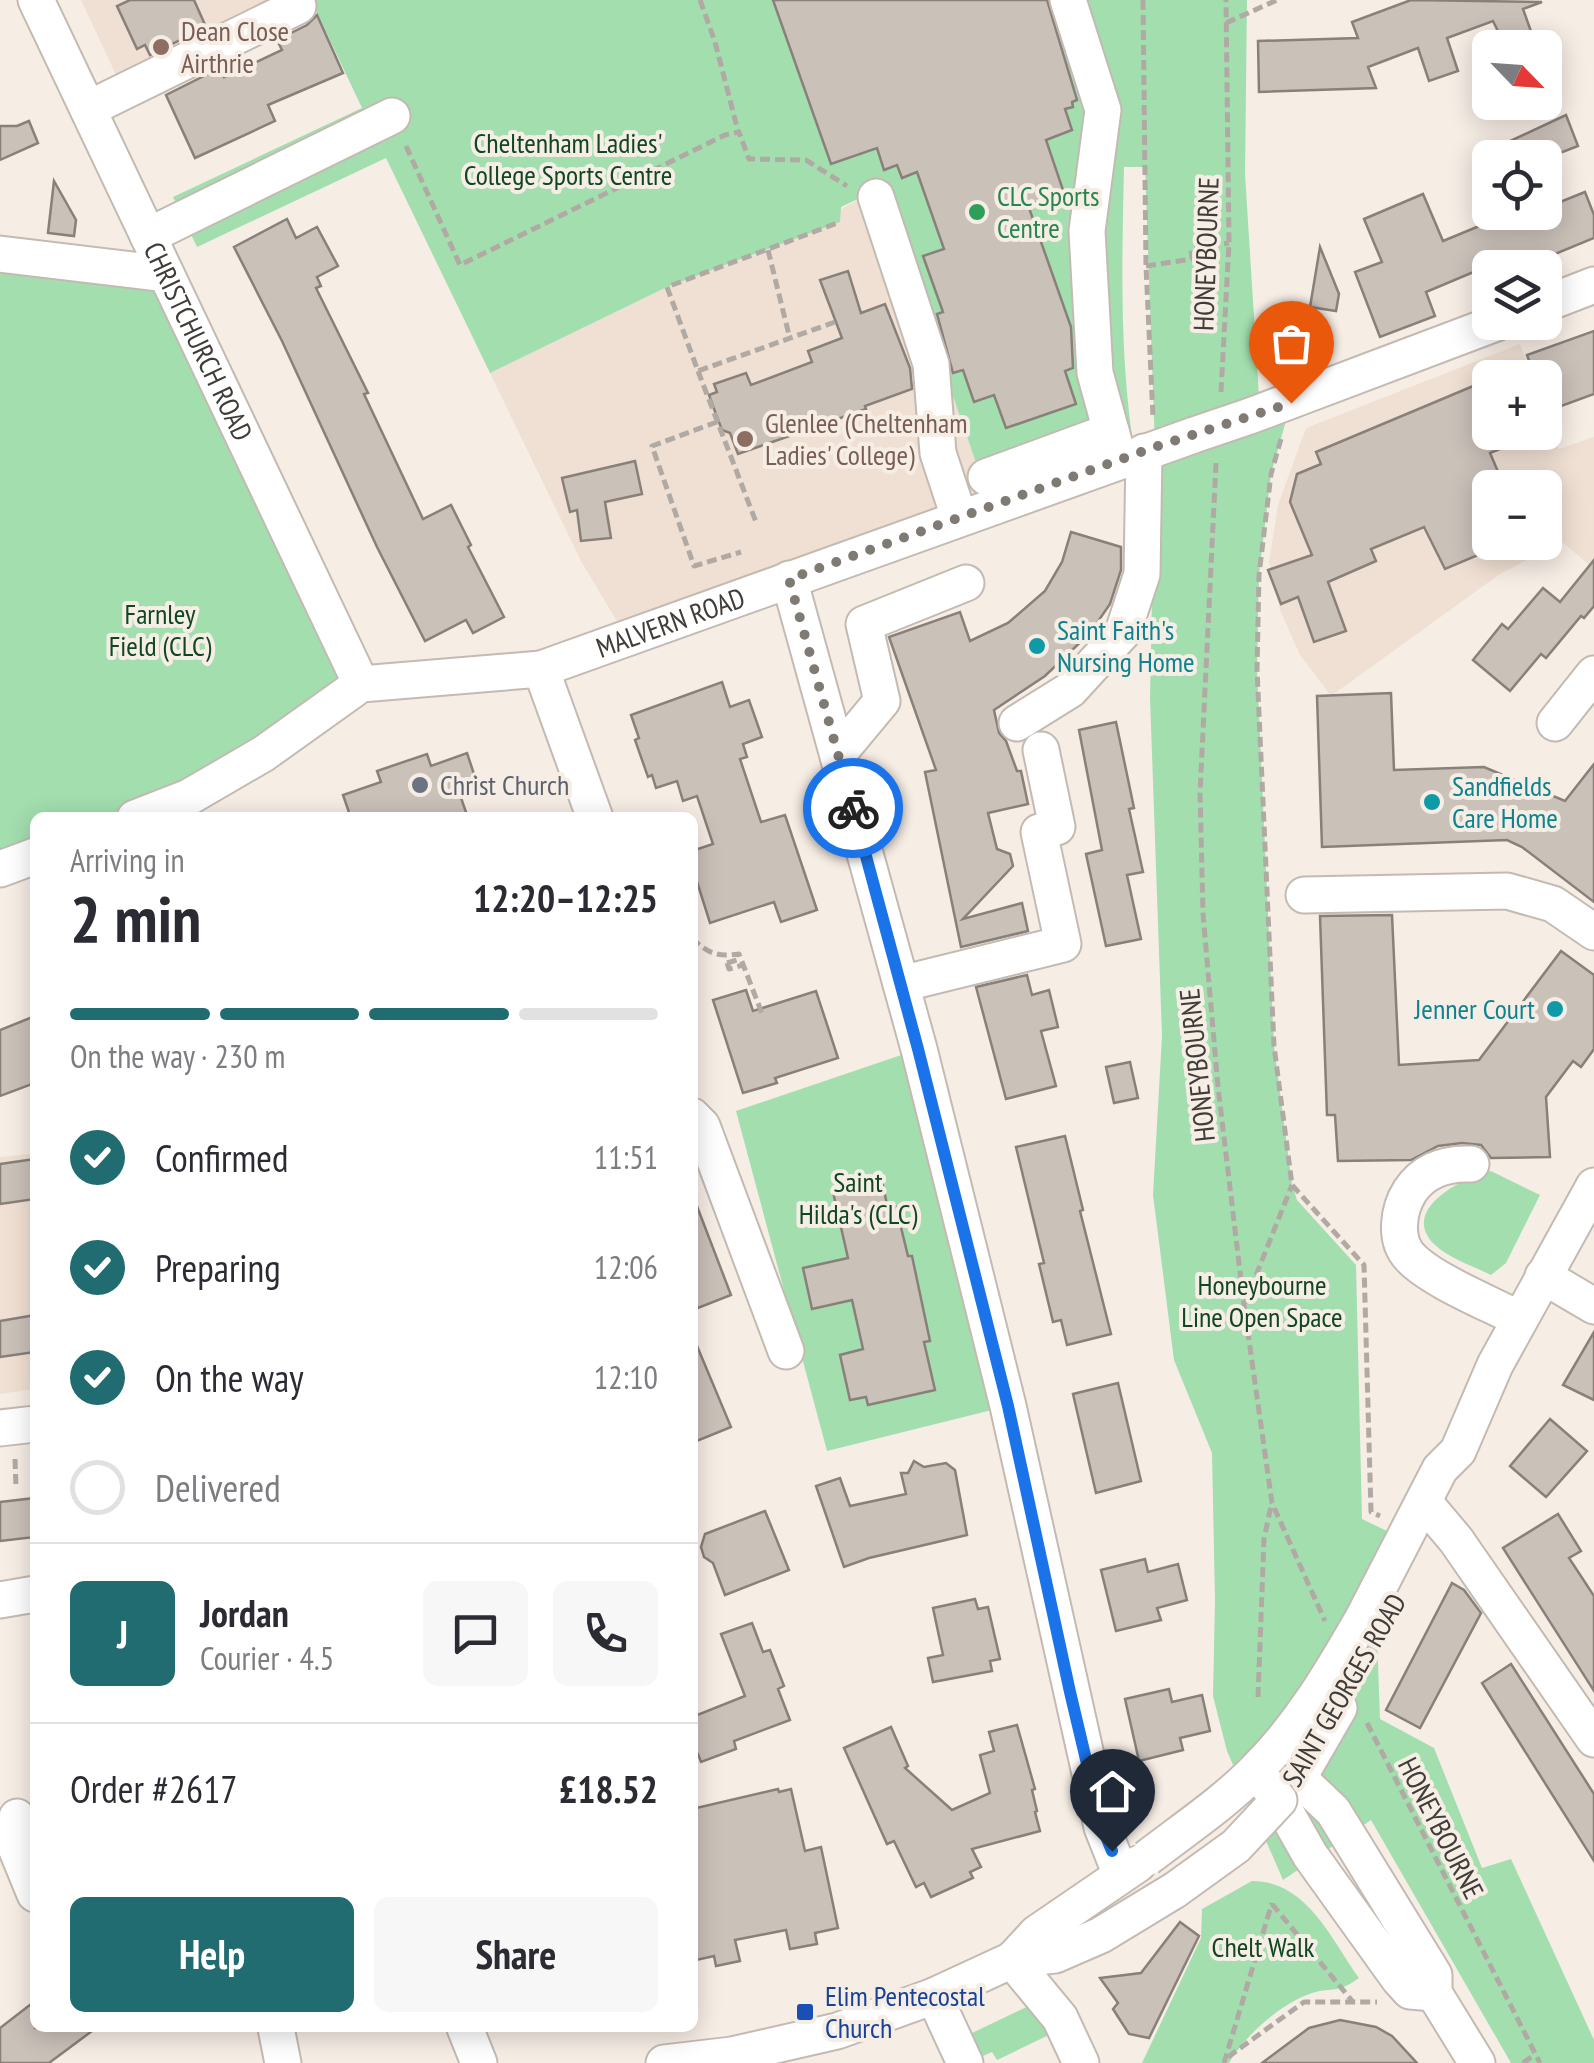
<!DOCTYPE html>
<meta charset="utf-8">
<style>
:root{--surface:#fff;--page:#f7f7f7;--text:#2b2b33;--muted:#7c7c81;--line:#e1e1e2;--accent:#206c70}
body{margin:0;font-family:"PT Sans Narrow",sans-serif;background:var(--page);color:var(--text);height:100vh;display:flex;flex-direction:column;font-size:38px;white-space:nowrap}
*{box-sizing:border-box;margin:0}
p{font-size:32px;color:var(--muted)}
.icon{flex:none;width:55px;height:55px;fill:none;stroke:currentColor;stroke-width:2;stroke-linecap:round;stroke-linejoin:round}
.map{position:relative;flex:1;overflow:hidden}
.panel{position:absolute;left:30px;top:812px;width:668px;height:1220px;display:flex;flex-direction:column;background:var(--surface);border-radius:15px;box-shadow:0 5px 25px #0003}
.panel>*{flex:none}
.needle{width:65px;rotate:115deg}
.controls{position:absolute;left:1472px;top:30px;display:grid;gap:20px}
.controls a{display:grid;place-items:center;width:90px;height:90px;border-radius:15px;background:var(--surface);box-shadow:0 5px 25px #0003;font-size:50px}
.pin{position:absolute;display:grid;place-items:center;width:85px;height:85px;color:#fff;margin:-102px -42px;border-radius:50% 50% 50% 0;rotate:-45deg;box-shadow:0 0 10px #0007}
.pin .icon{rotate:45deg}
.courier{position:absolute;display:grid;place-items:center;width:100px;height:100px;margin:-50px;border:8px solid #1a73e8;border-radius:50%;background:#fff;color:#222;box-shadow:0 2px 12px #0007}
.overview em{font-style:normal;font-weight:600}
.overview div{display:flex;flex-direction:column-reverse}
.overview{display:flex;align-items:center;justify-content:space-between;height:170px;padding:0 40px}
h1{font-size:65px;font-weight:600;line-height:75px}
.bar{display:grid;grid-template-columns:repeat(4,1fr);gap:15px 10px;align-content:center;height:120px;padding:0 40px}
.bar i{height:12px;border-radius:8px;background:var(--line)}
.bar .active{background:var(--accent)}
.bar p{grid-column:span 4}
.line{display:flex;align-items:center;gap:25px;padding:0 40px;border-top:2px solid var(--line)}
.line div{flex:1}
.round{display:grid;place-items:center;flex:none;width:105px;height:105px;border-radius:15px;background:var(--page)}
ol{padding:0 40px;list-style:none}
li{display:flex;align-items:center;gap:30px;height:110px}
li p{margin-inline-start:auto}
li .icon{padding:10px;border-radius:50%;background:var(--accent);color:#fff;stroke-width:4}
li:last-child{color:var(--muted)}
li i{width:55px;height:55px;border:5px solid var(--line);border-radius:50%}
.cta{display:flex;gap:20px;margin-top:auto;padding:20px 40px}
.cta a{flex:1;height:115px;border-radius:15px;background:var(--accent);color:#fff;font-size:40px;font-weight:600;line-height:115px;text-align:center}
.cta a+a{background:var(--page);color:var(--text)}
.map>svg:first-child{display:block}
.built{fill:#f0e0d3;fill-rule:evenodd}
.green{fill:#a3deaf}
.building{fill:#cac1b9;stroke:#888079;stroke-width:2.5}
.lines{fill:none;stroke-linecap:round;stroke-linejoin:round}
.minor-casing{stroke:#c3bab2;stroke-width:39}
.path{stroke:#b1aaa4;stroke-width:5;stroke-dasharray:10 5;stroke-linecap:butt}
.minor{stroke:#fff;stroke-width:35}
.minor-bridge-casing{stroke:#c3bab2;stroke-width:39;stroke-linecap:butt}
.minor-bridge{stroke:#fff;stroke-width:35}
.done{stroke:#807a75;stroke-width:10;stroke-dasharray:0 18}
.route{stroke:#1a73e8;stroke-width:12}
.education-dot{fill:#8d6e63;stroke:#f6ede5;stroke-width:4}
.leisure-dot{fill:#2e9e5b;stroke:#f6ede5;stroke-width:4}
.culture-dot{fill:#0f9aa8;stroke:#f6ede5;stroke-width:4}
.worship-dot{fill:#6b7280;stroke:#f6ede5;stroke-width:4}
.transit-dot{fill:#1a4fb4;stroke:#f6ede5;stroke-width:4}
.labels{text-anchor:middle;stroke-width:8;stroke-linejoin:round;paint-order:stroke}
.education-label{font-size:28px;fill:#785e54;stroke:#f6ede5;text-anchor:start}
.park-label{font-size:28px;fill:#0e4721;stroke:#f6ede5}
.leisure-label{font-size:28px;fill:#27864d;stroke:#f6ede5;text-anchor:start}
.street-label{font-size:28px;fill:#403c39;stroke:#f6ede5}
.culture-label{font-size:28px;fill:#0d838f;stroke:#f6ede5;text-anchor:start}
.worship-label{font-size:28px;fill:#5b616d;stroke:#f6ede5;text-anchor:start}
.transit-label{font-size:28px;fill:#164399;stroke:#f6ede5;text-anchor:start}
</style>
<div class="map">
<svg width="1594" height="2063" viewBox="0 0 1594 2063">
<rect width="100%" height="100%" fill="#f6ede5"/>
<g class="built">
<polygon points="81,0 311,0 124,92"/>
<polygon points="881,187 991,506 627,638 581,561 490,373 667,287 768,250"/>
<path d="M 1520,344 L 1533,377 L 1490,378 L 1490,432 L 1545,432 L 1545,411 L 1559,449 L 1594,437 L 1594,569 L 1562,542 L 1500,574 L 1331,696 L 1300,655 L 1280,610 L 1269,562 L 1278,505 L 1306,428 ZM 1490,488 L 1545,488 L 1545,542 L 1490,542 Z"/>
<polygon points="35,1153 35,1389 0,1394 0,1157"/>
</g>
<g class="green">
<path d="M 311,0 L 1247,0 L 1245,174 L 1260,412 L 1291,403 L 1271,474 L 1259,575 L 1257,669 L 1274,1046 L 1292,1184 L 1297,1200 L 1356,1265 L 1362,1519 L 1408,1541 L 1376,1609 L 1380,1719 L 1434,1748 L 1482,1868 L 1511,1859 L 1594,2040 L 1594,2063 L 1511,2063 L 1371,1820 L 1283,1880 L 1227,1751 L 1213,1696 L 1215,1600 L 1212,1453 L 1174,1360 L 1153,1195 L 1162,1036 L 1150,698 L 1155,447 L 1145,167 L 1124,167 C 1122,262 1119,361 1135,455 L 991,506 L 881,188 L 841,207 L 840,222 L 667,287 L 490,373 L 386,158 L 197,247 L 173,197 L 362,108 Z"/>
<polygon points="0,254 166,274 361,684 135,817 35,818 35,856 0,869"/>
<polygon points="919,1049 1008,1406 827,1451 736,1111"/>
<path d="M 1491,1171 L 1540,1195 L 1506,1263 L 1491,1275 C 1473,1266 1448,1258 1434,1244 C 1399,1209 1464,1177 1491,1171 Z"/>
<path d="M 1252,1881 C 1307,1881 1331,1939 1359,1978 C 1334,1996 1331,1985 1307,1995 C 1278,2006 1244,2037 1229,2063 L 1142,2063 L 1201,1938 L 1202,1909 Z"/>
<polygon points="1037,2002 1053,2033 997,2060 992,2052 981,2057 970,2034"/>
</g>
<g class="building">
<polygon points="130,0 194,0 206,27 150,55 145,45 137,49 117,6"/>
<polygon points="773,0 1047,0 1077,100 1072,102 1073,107 1065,109 1072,130 1046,140 1064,193 1028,205 1071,327 1073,368 1065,371 1076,404 1006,428 994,395 974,402 963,370 953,373 937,314 943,312 923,256 944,249 917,172 902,178 897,165 884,170 877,148 831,164"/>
<polygon points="1411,0 1542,2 1523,9 1533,37 1506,48 1493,21 1447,38 1458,71 1429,81 1418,48 1368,67 1376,88 1259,92 1258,41 1358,38 1352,22"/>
<polygon points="317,15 343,73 268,105 275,121 195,158 166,95 220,68 224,77 282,50 277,40 307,25"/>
<polygon points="1566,115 1578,146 1547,158 1474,158"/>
<polygon points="29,121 38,143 0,160 0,126 17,126"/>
<polygon points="54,181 76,220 74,236 48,233"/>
<polygon points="1585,192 1594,215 1594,238 1521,268 1483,268 1426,292 1435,316 1380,337 1355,272 1382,262 1364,219 1423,194 1443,241 1513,212 1545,212 1545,208"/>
<polygon points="287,219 296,238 317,227 338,266 317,277 321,286 316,288 368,393 364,394 423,519 451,505 471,545 468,547 504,617 473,633 466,620 425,641 377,547 282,341 234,247"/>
<polygon points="1320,247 1339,294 1336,311 1310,307"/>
<polygon points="848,271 861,313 885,304 910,368 912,389 865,406 866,409 738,454 730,433 722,430 717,417 709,395 717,392 714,384 746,373 751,385 812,362 808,351 842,338 820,280"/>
<polygon points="1594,331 1594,394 1545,412 1545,378 1535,378 1527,355"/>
<polygon points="1490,379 1490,432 1539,433 1490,453 1505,488 1490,488 1490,550 1445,569 1424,527 1371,549 1376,561 1328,582 1346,631 1314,642 1298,597 1281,604 1268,570 1312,555 1290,502 1297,474 1321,464 1316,452"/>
<polygon points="635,461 642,494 605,502 611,538 581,541 577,510 570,512 562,478"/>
<polygon points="1071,532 1121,547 1121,570 1110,604 1090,633 1045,676 994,710 999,733 1006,741 1017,771 1021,771 1028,804 988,813 997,849 1010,854 1013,866 963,919 1022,903 1028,931 961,947 925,772 936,770 889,637 960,612 970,641 1008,623 1045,591 1062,562"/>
<polygon points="1594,560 1594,606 1584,618 1581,616 1546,658 1541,654 1510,691 1473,660 1502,624 1508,629 1543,588 1560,602"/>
<polygon points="722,682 730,707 749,700 762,737 743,744 747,757 740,759 761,822 785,815 817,910 781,922 774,902 710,923 692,866 692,851 713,844 697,796 683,801 677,781 656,788 652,775 648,777 635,740 639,738 631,715"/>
<polygon points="1391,693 1394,770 1484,767 1565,801 1594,764 1594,902 1522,847 1507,840 1322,847 1317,696"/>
<polygon points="1116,722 1134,808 1129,809 1143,872 1127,875 1141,939 1106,946 1086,854 1102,850 1079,730"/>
<polygon points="467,753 477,783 458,789 468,818 351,818 343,795 381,782 377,771 427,754 431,766"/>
<polygon points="1392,915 1399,1065 1479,1060 1561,951 1594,975 1594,1049 1581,1067 1573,1061 1546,1097 1550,1157 1491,1158 1481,1145 1462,1143 1438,1146 1411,1160 1338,1161 1335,1115 1327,1115 1320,916"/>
<polygon points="1027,975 1032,995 1049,990 1058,1027 1041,1031 1056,1086 1006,1099 976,987"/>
<polygon points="746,990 753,1011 816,991 838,1058 775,1078 777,1083 743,1093 713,1000"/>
<polygon points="35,1016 35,1083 0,1096 0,1030"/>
<polygon points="1130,1062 1138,1098 1114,1103 1106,1067"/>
<polygon points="1065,1136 1083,1210 1080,1211 1111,1334 1067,1345 1061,1320 1053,1322 1039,1264 1044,1263 1016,1147"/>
<polygon points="35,1159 35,1199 0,1204 0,1164"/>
<polygon points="882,1181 888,1209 896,1207 908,1256 912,1256 930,1341 924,1342 935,1390 868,1405 866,1397 850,1400 840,1355 863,1349 852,1300 812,1309 803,1268 848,1258 833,1192"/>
<polygon points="692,1201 695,1201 731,1295 698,1308 692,1295"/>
<polygon points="35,1315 35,1352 0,1357 0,1321"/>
<polygon points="1594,1332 1594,1400 1563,1385"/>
<polygon points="692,1334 731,1427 692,1443"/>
<polygon points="1118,1383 1141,1481 1096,1493 1073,1394"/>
<polygon points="1550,1419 1587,1451 1546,1497 1510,1466"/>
<polygon points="914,1461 924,1467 946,1463 955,1470 967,1535 869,1558 844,1567 816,1486 840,1478 850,1506 906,1494 901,1473 908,1473"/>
<polygon points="35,1498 35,1537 0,1541 0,1502"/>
<polygon points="765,1511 789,1570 725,1595 713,1563 704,1557 701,1547 705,1534"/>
<polygon points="1558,1514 1581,1551 1569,1558 1594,1596 1594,1691 1503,1548"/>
<polygon points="1145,1559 1148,1572 1178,1564 1187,1600 1157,1608 1161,1620 1116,1631 1101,1570"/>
<polygon points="1452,1583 1464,1590 1481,1613 1420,1728 1386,1710"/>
<polygon points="975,1599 978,1609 988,1607 1000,1659 990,1661 992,1671 933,1682 928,1658 943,1655 933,1608"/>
<polygon points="752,1623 763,1652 770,1650 784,1686 778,1689 790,1720 734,1741 736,1749 701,1762 698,1754 692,1756 692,1717 745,1696 721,1634"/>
<polygon points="1511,1664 1594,1794 1594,1861 1482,1683"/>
<polygon points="1169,1689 1172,1702 1202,1695 1210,1731 1180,1738 1183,1750 1139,1761 1125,1699"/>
<polygon points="1017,1725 1035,1789 1032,1790 1037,1811 1035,1812 1040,1831 972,1849 981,1867 970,1872 973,1878 931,1897 924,1883 916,1887 894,1841 887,1844 844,1748 891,1727 908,1766 905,1768 952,1810 990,1793 980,1755 994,1751 989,1732"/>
<polygon points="778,1789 779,1792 791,1789 805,1851 821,1847 838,1928 815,1933 817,1944 790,1949 786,1930 735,1940 740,1961 716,1966 714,1956 692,1961 692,1809"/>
<polygon points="1180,1922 1199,1936 1149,2038 1129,2034 1113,2009 1118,2003 1100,1978 1141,1973"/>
<polygon points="35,2001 35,2028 96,2028 49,2063 0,2063 0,2028"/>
<polygon points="1340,2020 1376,2027 1392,2036 1417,2063 1262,2063 1309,2028"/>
</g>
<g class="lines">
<defs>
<g id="minor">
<path id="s1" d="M 36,0 L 361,684"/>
<polyline points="1068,0 1103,110 1087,231 1095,373 1119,460"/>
<polyline points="88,109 298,6"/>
<polyline points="876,197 931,364 938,453 959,517"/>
<polyline points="148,236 392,116"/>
<polyline points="0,254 166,274"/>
<polyline points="1545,304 1594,285"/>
<polyline points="1250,416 1499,322"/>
<polyline points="986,477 1111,431"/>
<polyline points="789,579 919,1049 1008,1406 1102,1827 1121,1875"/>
<polyline points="541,669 595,818"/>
<polyline points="1017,723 1070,690 1123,632 1142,574 1144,452"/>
<polyline points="1555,723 1594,674"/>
<polyline points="838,754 882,701 864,624 966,583"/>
<path id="s2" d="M 135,818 L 189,797 L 263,754 L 361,684 L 541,669 L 1194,435"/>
<polyline points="0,869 35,856"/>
<polyline points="1304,895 1507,891 1553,904 1594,932"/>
<polyline points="901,984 1063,944 1039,832 1057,827 1041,750"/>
<polyline points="692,1116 702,1126 786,1351"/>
<path d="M 1471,1164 C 1446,1163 1424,1170 1410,1191 C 1398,1210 1394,1240 1410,1257 C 1431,1280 1491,1304 1519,1319"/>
<polyline points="1543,1276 1594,1306"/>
<polyline points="0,1428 35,1424"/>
<polyline points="1424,1502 1456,1540 1594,1739"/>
<polyline points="0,1600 35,1594"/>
<polyline points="1363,1618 1440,1469 1458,1451 1495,1365 1594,1186"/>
<polyline points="1339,1708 1299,1777 1279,1800 1310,1855 1399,1979 1410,1991 1434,1993"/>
<polyline points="1272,1753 1333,1811 1434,1975 1434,1993 1477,2063"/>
<polyline points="17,1817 14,1843 35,1894"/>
<polyline points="1012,1960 1037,1933 1138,1864"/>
<polyline points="1012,1960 1060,2018 1081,2063"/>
<polyline points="934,1996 965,2063"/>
<polyline points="276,2028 283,2063"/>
<polyline points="465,2028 479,2063"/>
<polyline points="664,2063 732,2055 837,2031 934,1996 1012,1960 1055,1955 1101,1935 1175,1890"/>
</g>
</defs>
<use href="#minor" class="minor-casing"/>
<g class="path">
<polyline points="700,0 715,42 738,131"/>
<polyline points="1143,0 1146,266 1153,417"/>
<polyline points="1226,23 1277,0"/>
<polyline points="406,146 460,265 725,135 739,132 749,159 806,160 847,186"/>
<polyline points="768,250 790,339"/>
<polyline points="1146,266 1192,259 1191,249 1229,243"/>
<polyline points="835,322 698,371 667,287 840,222"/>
<polyline points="698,371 756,522"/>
<polyline points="1221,392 1229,243 1226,0"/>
<polyline points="717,422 652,446 694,566 741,552"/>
<polyline points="1281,439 1271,474 1259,575 1257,669 1274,1046 1292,1185 1364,1265 1371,1512 1380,1516"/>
<polyline points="1216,463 1200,793 1203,914 1218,1087 1244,1305 1272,1503 1325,1621"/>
<path d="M 692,938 C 708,954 718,957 739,954 L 763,1016"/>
<polyline points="727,963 729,969 743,965"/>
<polyline points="727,963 737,960"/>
<polyline points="1245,1303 1292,1185"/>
<polyline points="15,1459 16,1488"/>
<polyline points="1258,1697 1264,1539 1271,1506"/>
<polyline points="1367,1723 1540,2063"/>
<polyline points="1272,1904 1353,2002"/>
<polyline points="1228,2057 1304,2002 1377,2002"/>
<polyline points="1224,2063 1272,1903"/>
<polyline points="1523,2063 1534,2055"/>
</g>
<use href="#minor" class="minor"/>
<defs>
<g id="minor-bridge">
<polyline points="1194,435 1250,416"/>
<path d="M 1147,1858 C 1183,1830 1224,1803 1256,1770 C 1301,1725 1332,1672 1363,1618"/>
<polyline points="1175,1890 1236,1846 1279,1800 1256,1771"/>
</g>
</defs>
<use href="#minor-bridge" class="minor-bridge-casing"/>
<use href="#minor-bridge" class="minor-bridge"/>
</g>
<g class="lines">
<polyline class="done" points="853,808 789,579 1155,447 1291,403"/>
<polyline class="route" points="853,808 918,1049 1008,1406 1070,1692 1102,1827 1112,1851"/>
</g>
<g class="education-dot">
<circle cx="161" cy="47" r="10"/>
<circle cx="745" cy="439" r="10"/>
</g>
<circle class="leisure-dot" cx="977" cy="212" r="10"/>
<g class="culture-dot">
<circle cx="1037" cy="646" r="10"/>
<circle cx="1432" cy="802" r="10"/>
<circle cx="1555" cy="1009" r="10"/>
</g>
<circle class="worship-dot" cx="420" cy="785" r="10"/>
<rect class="transit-dot" x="795" y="2002" width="20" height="20" rx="5"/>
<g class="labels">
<g class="education-label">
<text x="181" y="41">Dean Close<tspan x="181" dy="32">Airthrie</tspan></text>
<text x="765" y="433">Glenlee (Cheltenham<tspan x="765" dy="32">Ladies' College)</tspan></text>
</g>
<g class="park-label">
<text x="568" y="153">Cheltenham Ladies'<tspan x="568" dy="32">College Sports Centre</tspan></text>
<text x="160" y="624">Farnley<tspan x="160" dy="32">Field (CLC)</tspan></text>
<text x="858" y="1192">Saint<tspan x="858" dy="32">Hilda's (CLC)</tspan></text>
<text x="1262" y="1295">Honeybourne<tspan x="1262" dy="32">Line Open Space</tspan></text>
<text x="1263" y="1957">Chelt Walk</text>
</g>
<g class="leisure-label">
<text x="997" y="206">CLC Sports<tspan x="997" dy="32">Centre</tspan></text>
</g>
<g class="street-label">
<text transform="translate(1206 254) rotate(-88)" y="10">HONEYBOURNE</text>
<text dy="10" stroke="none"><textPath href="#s1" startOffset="378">CHRISTCHURCH ROAD</textPath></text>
<text dy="10" stroke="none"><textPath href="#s2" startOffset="582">MALVERN ROAD</textPath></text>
<text transform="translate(1197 1065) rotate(-96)" y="10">HONEYBOURNE</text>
<text transform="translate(1344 1690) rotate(-60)" y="10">SAINT GEORGES ROAD</text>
<text transform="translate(1441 1828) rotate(63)" y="10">HONEYBOURNE</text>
</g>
<g class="culture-label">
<text x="1057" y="640">Saint Faith's<tspan x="1057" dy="32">Nursing Home</tspan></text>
<text x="1452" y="796">Sandfields<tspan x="1452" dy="32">Care Home</tspan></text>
<text x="1535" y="1019" text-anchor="end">Jenner Court</text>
</g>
<g class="worship-label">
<text x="440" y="795">Christ Church</text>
</g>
<g class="transit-label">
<text x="825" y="2006">Elim Pentecostal<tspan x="825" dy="32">Church</tspan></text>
</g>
</g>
</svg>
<div class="controls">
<a><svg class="needle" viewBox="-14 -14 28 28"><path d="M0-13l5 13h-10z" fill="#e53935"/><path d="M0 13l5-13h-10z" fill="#7c7c81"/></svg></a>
<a><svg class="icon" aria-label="locate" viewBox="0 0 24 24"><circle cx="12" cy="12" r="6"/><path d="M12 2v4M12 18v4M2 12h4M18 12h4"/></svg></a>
<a><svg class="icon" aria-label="layers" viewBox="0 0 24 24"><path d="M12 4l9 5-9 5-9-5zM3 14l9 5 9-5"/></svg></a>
<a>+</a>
<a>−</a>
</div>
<div class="pin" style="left:1291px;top:403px;background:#ea580c"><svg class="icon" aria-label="bag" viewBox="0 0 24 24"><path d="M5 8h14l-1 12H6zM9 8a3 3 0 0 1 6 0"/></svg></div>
<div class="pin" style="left:1112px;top:1851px;background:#1f2937"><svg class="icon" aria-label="home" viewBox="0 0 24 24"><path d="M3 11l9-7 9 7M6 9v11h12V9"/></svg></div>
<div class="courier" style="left:853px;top:808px"><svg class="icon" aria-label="bike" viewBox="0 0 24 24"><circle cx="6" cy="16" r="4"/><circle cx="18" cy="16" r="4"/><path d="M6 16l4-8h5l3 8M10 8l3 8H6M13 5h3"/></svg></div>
<section class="panel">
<div class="overview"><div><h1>2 min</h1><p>Arriving in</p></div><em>12:20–12:25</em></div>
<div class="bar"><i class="active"></i><i class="active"></i><i class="active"></i><i></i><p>On the way · 230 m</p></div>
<ol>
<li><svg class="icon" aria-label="check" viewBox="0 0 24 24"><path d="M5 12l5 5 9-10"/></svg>Confirmed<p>11:51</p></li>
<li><svg class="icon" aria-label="check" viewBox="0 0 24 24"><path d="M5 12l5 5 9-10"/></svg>Preparing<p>12:06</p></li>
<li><svg class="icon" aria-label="check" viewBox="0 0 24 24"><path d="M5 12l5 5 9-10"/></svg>On the way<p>12:10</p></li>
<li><i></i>Delivered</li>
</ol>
<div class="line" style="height:180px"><b class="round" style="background:var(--accent);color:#fff">J</b><div><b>Jordan</b><p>Courier · 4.5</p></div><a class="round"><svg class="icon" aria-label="chat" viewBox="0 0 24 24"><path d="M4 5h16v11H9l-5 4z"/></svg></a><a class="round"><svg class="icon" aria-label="phone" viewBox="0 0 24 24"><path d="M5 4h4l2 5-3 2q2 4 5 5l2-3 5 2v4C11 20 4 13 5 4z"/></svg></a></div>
<div class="line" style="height:130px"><div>Order #2617</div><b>£18.52</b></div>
<div class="cta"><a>Help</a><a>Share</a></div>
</section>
</div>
